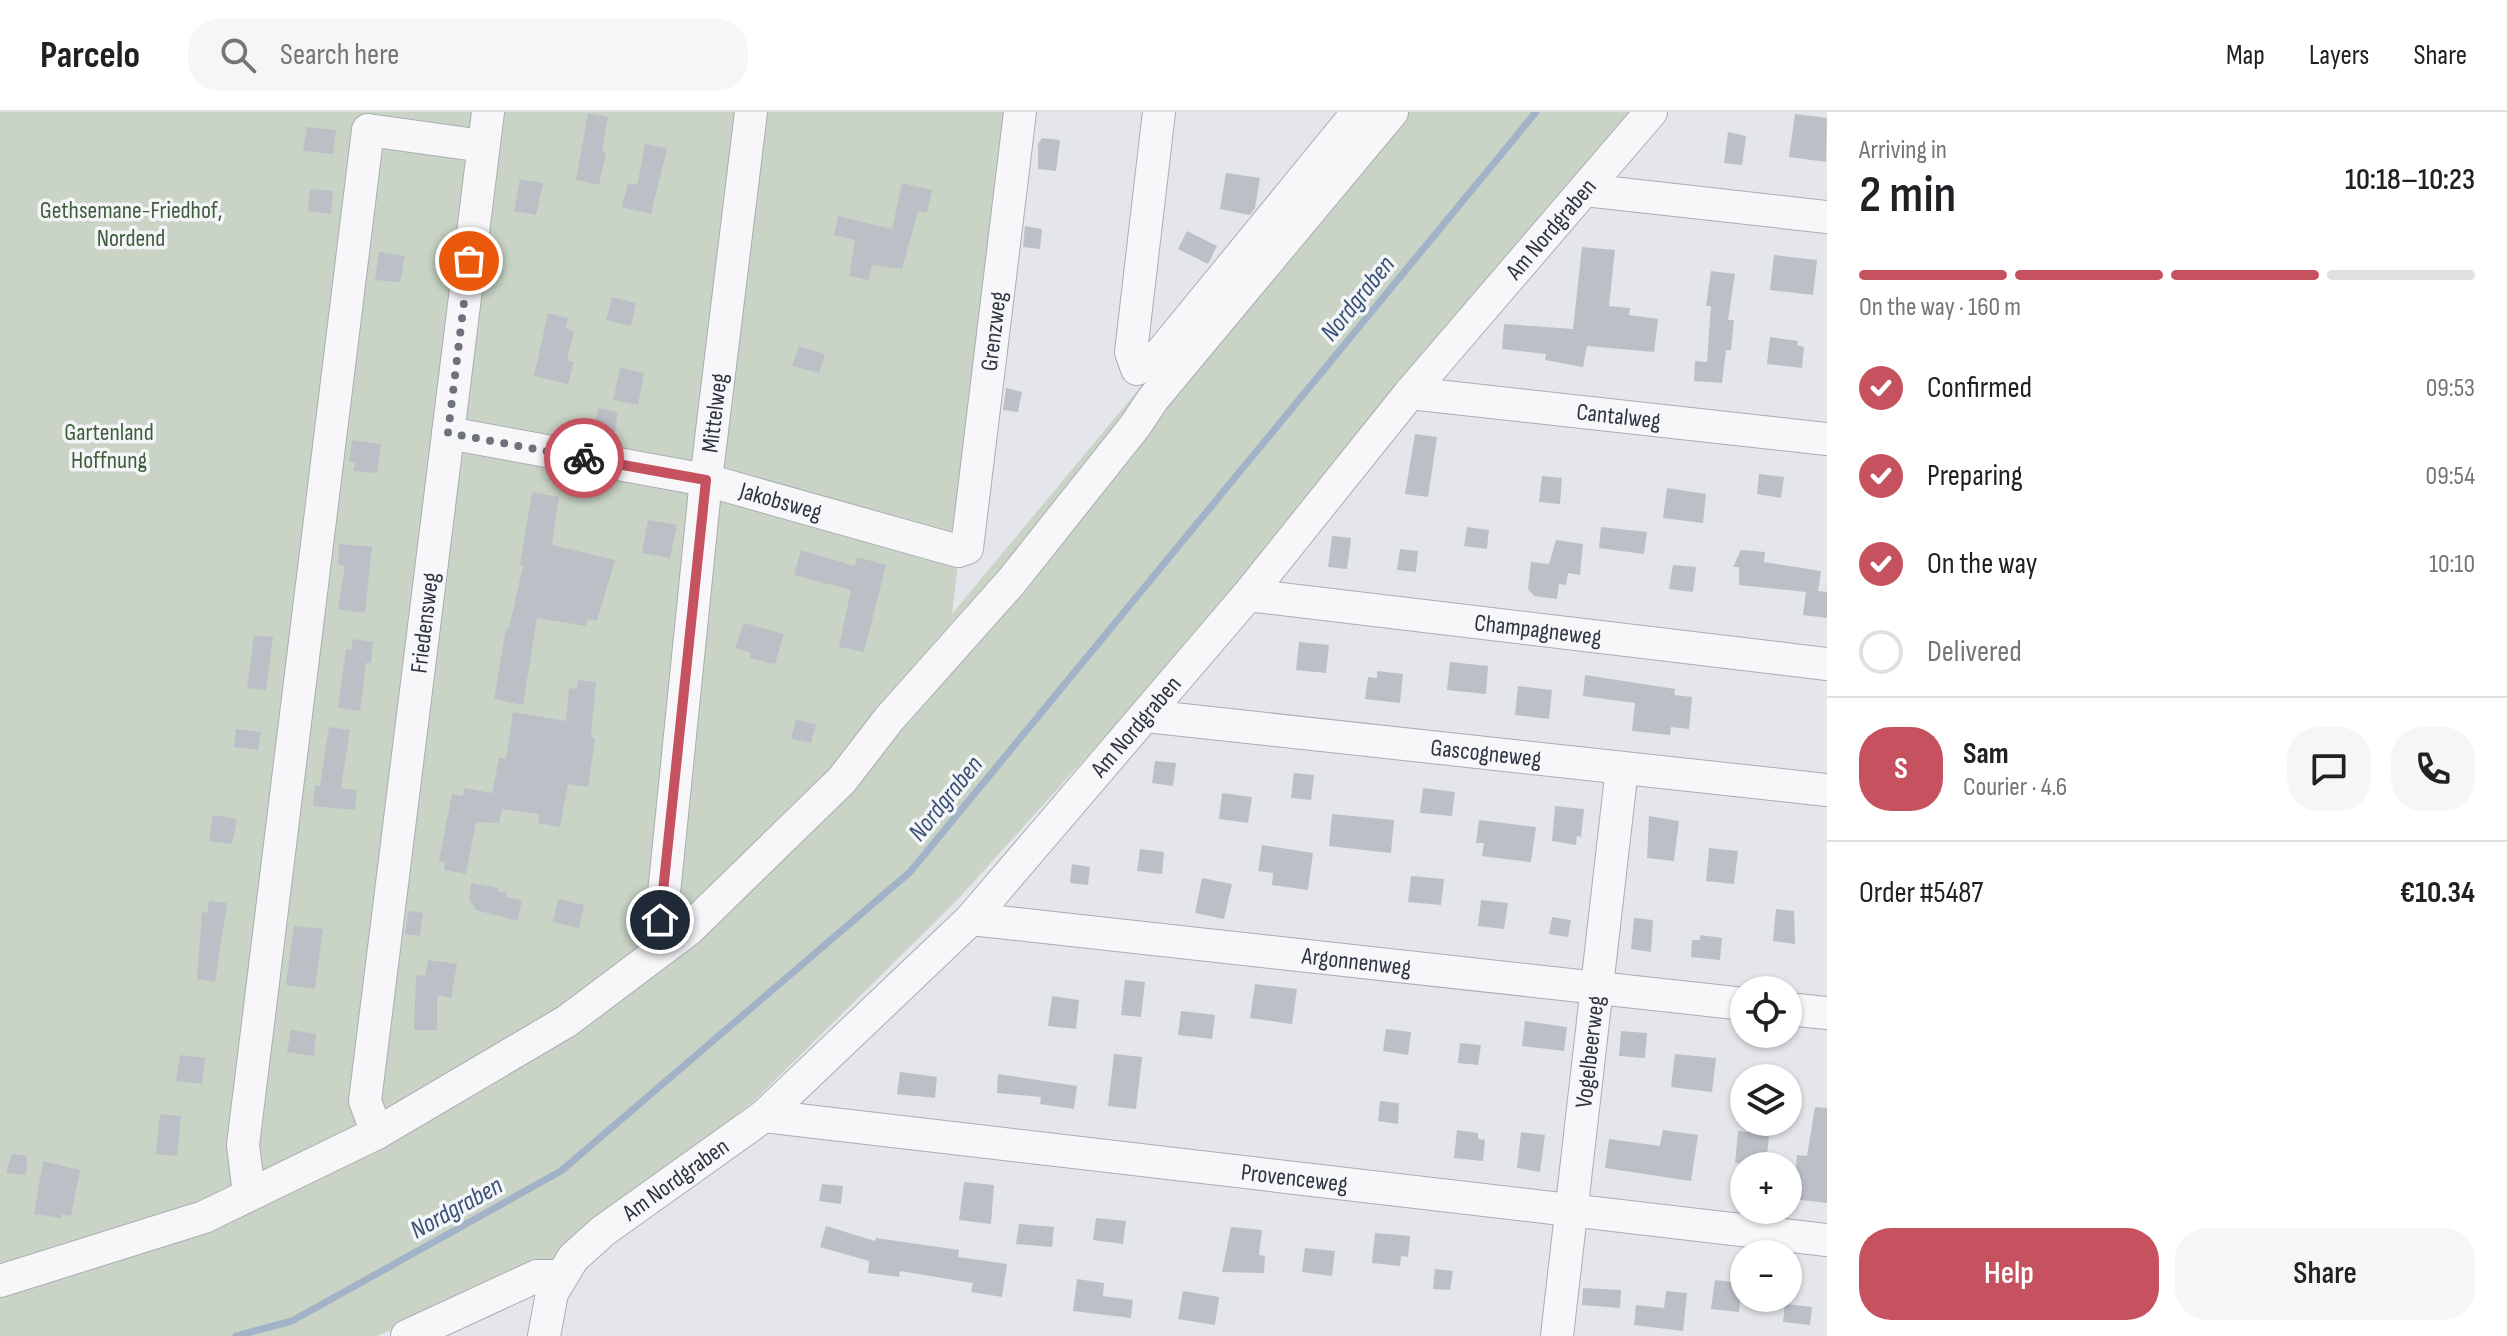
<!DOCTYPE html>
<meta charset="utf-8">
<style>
:root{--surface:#fff;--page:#f6f6f6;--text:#202124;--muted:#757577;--line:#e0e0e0;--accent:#c65260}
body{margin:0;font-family:"Sofia Sans Condensed",sans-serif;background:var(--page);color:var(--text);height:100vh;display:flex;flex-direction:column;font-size:30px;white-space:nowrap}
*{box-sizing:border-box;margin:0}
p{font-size:26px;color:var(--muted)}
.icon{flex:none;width:44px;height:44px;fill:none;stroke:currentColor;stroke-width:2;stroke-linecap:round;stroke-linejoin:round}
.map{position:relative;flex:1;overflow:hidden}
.drawer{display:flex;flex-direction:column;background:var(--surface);width:680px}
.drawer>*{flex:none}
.fabs{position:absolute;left:1730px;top:864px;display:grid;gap:16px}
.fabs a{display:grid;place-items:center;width:72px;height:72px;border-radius:50%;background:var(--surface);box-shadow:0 2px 6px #0004;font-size:40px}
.pin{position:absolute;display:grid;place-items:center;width:68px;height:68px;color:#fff;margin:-34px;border:4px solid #fff;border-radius:50%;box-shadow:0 2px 8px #0007}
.courier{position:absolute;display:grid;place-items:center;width:80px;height:80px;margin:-40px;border:6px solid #c65260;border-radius:50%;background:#fff;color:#222;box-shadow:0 2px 10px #0007}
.headline em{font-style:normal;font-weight:600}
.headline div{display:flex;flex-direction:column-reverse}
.headline{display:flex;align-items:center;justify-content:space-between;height:136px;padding:0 32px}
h1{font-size:52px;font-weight:600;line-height:60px}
.bar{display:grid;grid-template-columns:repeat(4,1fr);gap:12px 8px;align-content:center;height:96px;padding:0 32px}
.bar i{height:10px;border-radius:6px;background:var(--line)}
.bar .current{background:var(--accent)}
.bar p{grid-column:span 4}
.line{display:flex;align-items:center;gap:20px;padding:0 32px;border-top:2px solid var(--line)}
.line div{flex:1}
.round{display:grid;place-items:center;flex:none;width:84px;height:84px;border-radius:32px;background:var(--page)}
ol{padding:0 32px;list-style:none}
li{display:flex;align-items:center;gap:24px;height:88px}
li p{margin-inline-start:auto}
li .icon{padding:8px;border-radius:50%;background:var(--accent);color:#fff;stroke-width:4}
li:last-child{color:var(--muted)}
li i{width:44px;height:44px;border:4px solid var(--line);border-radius:50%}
.cta{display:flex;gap:16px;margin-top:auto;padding:16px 32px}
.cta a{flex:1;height:92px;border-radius:32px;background:var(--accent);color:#fff;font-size:32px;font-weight:600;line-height:92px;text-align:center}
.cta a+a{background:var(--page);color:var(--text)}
header{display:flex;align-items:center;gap:48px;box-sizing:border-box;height:112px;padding:0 40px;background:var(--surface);border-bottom:2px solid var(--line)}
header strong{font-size:38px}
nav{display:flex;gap:44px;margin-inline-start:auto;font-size:28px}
.search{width:560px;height:72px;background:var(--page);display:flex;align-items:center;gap:20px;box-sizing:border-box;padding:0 28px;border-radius:32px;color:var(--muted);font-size:30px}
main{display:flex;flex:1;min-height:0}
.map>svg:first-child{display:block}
.green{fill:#c9d4c6}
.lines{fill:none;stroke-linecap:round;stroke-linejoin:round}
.stream{stroke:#a2b3c8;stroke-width:7}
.building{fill:#bbc0c7}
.minor-casing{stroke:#a9adb5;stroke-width:34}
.minor{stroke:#f7f7f9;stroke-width:32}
.done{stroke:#6d727d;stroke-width:8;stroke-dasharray:0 14.4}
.route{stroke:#c65260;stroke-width:10}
.labels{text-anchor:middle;stroke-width:7;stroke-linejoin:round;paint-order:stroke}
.park-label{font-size:24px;fill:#405d3b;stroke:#f4f5f8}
.street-label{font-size:24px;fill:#2d3442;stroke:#f4f5f8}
.water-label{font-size:26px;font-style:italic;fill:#395174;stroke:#f4f5f8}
</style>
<header>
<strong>Parcelo</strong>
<div class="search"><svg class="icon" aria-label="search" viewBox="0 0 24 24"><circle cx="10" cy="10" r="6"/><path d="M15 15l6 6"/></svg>Search here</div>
<nav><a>Map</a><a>Layers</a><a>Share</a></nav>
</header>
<main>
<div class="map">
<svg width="1827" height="1224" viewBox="0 0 1827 1224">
<rect width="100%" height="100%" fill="#e4e6eb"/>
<polygon class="green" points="0,0 1013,0 952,502 1251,142 1359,0 1636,0 1166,557 959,786 754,989 600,1113 557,1154 518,1163 377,1224 0,1224"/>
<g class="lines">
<polyline class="stream" points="236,1224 292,1209 561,1059 910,760 1536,0"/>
</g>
<g class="building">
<polygon points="588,1 608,5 602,40 606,41 599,73 576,68"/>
<polygon points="1795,2 1827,6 1826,50 1789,45"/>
<polygon points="307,15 336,18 333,42 303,39"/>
<polygon points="1728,20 1746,24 1742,53 1724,51"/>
<polygon points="1042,26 1060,28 1056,59 1038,57 1038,32"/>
<polygon points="645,32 667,36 651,102 622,95 628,71 637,73"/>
<polygon points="1226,61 1260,66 1255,96 1250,103 1220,97"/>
<polygon points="520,67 543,71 536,103 514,99"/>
<polygon points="902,71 932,78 927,101 918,99 902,157 872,153 869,168 849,164 855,128 834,123 838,104 892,117"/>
<polygon points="310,77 333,79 331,102 308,99"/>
<polygon points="1025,114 1042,117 1040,137 1023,135"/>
<polygon points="1187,119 1217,134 1208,152 1178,137"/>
<polygon points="1582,135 1615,138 1609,194 1630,196 1629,203 1658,207 1654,240 1587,234 1583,255 1545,248 1546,242 1502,237 1504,212 1573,217"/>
<polygon points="379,140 405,144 400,170 375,168"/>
<polygon points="1774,143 1817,148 1813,183 1770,178"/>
<polygon points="1711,159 1735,162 1728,208 1734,208 1731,238 1726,238 1722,271 1694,269 1695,249 1707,250 1711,194 1706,194"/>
<polygon points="612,185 636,191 631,214 606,208"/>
<polygon points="548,201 568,206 566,216 574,219 567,248 574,250 568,272 534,264"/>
<polygon points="1770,225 1798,229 1797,233 1804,235 1802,256 1767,252"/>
<polygon points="799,234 825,242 819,261 792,254"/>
<polygon points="620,256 644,261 638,293 613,288"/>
<polygon points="1006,276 1022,280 1018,300 1003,298"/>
<polygon points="598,296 618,300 615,320 594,317"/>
<polygon points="1415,322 1437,325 1428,385 1405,382"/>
<polygon points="352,328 381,332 377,361 353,359 355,351 349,349"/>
<polygon points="1759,362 1784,365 1781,386 1757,382"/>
<polygon points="1542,364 1562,366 1560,392 1539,390"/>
<polygon points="1667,376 1706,382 1703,411 1663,406"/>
<polygon points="532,380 559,385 552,433 615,448 597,509 588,507 586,514 537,506 523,593 494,587 506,516 509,516 523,454 520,453"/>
<polygon points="648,408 677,413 670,446 642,441"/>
<polygon points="1467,415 1489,418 1487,437 1464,434"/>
<polygon points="1601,415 1647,420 1644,442 1599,436"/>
<polygon points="1332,424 1351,426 1347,457 1328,455"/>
<polygon points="1556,428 1583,432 1580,463 1568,461 1566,473 1559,472 1557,487 1534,484 1528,477 1531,450 1549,452"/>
<polygon points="339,432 372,435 365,501 338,497 345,454 338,453"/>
<polygon points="1400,437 1418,439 1416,460 1397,458"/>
<polygon points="801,438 855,454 857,445 886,453 864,540 839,535 851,478 794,463"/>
<polygon points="1741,438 1765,440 1764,450 1821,459 1818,479 1827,480 1827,506 1803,503 1806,480 1739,473 1739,455 1733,455"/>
<polygon points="1673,453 1696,455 1693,480 1669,477"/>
<polygon points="744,511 784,522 775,552 750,546 751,541 735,536"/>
<polygon points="254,523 273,525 266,578 247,576"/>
<polygon points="353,527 373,530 371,551 366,551 360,599 338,596 346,537 351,538"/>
<polygon points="1299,530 1329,533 1326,561 1296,558"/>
<polygon points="1450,550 1488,554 1486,582 1447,578"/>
<polygon points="1377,559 1403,562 1400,591 1365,587 1368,565 1377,566"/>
<polygon points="1585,563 1675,577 1674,583 1692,585 1689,617 1671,615 1670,623 1632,619 1635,591 1583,584"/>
<polygon points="578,568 596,570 591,624 595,628 588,675 568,672 560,715 538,711 539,702 502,697 499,711 476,710 466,762 444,758 445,750 439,749 452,682 463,684 464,676 492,681 499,646 506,647 513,600 566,609 569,576 577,577"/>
<polygon points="1518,574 1552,578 1549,607 1515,603"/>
<polygon points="796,608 816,612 811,631 791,627"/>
<polygon points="329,615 350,618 341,676 357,678 355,698 313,694 315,673 320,674"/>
<polygon points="236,617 261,620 258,638 234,635"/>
<polygon points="1155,649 1176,651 1173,674 1152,671"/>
<polygon points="1294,661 1314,663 1311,688 1291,686"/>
<polygon points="1423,676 1455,680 1452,704 1420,701"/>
<polygon points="1222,681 1252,685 1248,711 1219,707"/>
<polygon points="1555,694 1584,697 1581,725 1577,724 1576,733 1552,729"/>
<polygon points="1332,702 1394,708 1391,741 1329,734"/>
<polygon points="213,703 237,707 232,732 209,729"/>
<polygon points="1649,704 1679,709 1674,749 1647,746"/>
<polygon points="1479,708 1536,715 1531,750 1482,744 1484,731 1476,731"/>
<polygon points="1262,733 1313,741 1308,778 1272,773 1273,761 1258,759"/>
<polygon points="1709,736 1738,739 1734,772 1706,769"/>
<polygon points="1140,737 1164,740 1162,762 1137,759"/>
<polygon points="1072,752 1090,755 1088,773 1070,771"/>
<polygon points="1411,764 1444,767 1441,793 1408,790"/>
<polygon points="1202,766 1232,772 1224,807 1195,801"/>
<polygon points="471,771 498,776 498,779 507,781 506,785 522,788 518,809 476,798 469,787"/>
<polygon points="558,787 584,793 579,816 553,810"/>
<polygon points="1481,788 1508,791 1504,817 1478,814"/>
<polygon points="209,789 227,791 215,870 197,867 202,800 207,801"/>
<polygon points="1776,797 1794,799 1795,832 1773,829"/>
<polygon points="408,799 423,801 420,824 405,822"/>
<polygon points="1552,805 1571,808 1568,825 1549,822"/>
<polygon points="1634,806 1653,808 1651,840 1631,837"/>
<polygon points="294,814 323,817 315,877 286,873"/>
<polygon points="1700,823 1722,826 1720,848 1691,845 1692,828 1700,828"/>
<polygon points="428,848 457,852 451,886 437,883 437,918 414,918 416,863 425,864"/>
<polygon points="1125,868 1145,870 1141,905 1121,903"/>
<polygon points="1255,872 1297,877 1292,912 1250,906"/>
<polygon points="1052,884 1079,888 1076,917 1048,914"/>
<polygon points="1181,899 1215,903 1212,927 1178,923"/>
<polygon points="1525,909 1567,915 1564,939 1522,934"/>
<polygon points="1386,917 1411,920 1408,943 1383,939"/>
<polygon points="291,918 316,922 314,944 287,940"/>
<polygon points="1621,919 1647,921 1645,946 1619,944"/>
<polygon points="1460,931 1481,933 1478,953 1458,951"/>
<polygon points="1114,942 1142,945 1136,997 1108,994"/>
<polygon points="1675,942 1716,946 1712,980 1671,975"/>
<polygon points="180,943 205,946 202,972 176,969"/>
<polygon points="900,960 937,965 935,986 897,982"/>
<polygon points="998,962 1077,974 1074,997 1040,992 1041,985 997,981"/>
<polygon points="1380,989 1399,991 1398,1012 1378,1009"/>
<polygon points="1815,995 1827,996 1827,1091 1793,1087 1797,1043 1807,1044"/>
<polygon points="160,1002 181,1004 177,1044 156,1042"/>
<polygon points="1457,1018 1478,1021 1478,1027 1485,1028 1483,1049 1454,1046"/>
<polygon points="1663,1018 1698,1023 1691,1069 1605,1056 1609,1027 1660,1034"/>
<polygon points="1738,1019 1769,1022 1766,1054 1735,1051"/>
<polygon points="1521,1020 1545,1023 1540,1060 1517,1056"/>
<polygon points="12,1042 27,1044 26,1063 6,1061"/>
<polygon points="43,1049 80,1058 71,1104 62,1102 61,1106 34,1102"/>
<polygon points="964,1070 994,1073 991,1112 959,1108"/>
<polygon points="822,1072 843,1074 841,1092 819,1089"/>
<polygon points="1096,1106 1126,1109 1123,1132 1093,1128"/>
<polygon points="1019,1112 1054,1115 1052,1135 1016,1132"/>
<polygon points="826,1114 875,1129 876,1126 959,1138 958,1145 1007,1152 1002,1185 971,1180 973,1171 900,1159 899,1165 868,1161 869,1149 820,1135"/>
<polygon points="1231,1115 1262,1118 1259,1143 1265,1144 1264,1161 1222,1160"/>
<polygon points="1375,1121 1410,1124 1408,1145 1401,1144 1400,1154 1372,1151"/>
<polygon points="1305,1136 1335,1139 1332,1164 1302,1160"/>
<polygon points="1435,1157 1453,1159 1450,1178 1433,1177"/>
<polygon points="1077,1167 1104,1171 1103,1184 1133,1188 1131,1206 1073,1199"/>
<polygon points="1715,1168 1742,1171 1739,1200 1711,1197"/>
<polygon points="1583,1176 1621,1178 1620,1196 1582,1193"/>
<polygon points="1183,1179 1219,1185 1215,1213 1178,1207"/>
<polygon points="1666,1179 1687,1181 1683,1219 1634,1213 1636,1193 1664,1196"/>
<polygon points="1785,1192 1812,1195 1810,1213 1783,1210"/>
</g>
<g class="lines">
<defs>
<g id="minor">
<polyline points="1159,0 1131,240 1137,257 1161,241 1358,0"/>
<polyline points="1585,78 1827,105"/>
<path id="s1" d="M 1410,281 L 1827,327"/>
<path id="s2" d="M 448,321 L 706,368 L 958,439 L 967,436 L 1020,0"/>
<path id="s3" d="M 1248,483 L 1827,552"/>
<path id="s4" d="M 1146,604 L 1827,678"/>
<path id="s5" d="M 971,807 L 1744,892"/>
<path id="s6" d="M 658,840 L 706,368 L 751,0"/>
<polyline points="1788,897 1827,901"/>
<path id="s7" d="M 764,1004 L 1827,1128"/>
<path id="s8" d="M 377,1021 L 365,989 L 488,0"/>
<polyline points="249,1082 243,1033 368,18 483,34"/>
<polyline points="0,1169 204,1105 377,1021 567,909 688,818 842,668 889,607 1011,470 1135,314 1153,287 1392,0"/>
<polyline points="407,1224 537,1164 559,1164"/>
<path id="s9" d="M 544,1224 L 552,1181 L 573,1146 L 603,1119 L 764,1004 L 971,807 L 1248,483 L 1410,281 L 1651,0"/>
<path id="s10" d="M 1557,1224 L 1622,656"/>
</g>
</defs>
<use href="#minor" class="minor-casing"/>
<use href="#minor" class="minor"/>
</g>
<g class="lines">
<polyline class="done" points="469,149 448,321 584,346"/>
<polyline class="route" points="584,346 706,368 660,808"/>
</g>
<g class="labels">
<g class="park-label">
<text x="131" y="106">Gethsemane-Friedhof,<tspan x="131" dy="28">Nordend</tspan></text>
<text x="109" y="328">Gartenland<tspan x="109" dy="28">Hoffnung</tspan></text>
</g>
<g class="street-label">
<text dy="8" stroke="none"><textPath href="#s9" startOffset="1510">Am Nordgraben</textPath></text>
<text dy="8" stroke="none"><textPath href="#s2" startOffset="752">Grenzweg</textPath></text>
<text dy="8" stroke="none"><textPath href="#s6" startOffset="542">Mittelweg</textPath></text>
<text dy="8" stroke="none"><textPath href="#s1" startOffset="210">Cantalweg</textPath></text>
<text dy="8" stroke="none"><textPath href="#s2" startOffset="340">Jakobsweg</textPath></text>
<text dy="8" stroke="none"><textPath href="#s8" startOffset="516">Friedensweg</textPath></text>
<text dy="8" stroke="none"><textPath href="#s3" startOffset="292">Champagneweg</textPath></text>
<text dy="8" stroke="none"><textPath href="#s9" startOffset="862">Am Nordgraben</textPath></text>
<text dy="8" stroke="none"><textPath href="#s4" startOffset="342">Gascogneweg</textPath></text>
<text dy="8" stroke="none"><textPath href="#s5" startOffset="388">Argonnenweg</textPath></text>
<text dy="8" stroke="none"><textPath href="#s10" startOffset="286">Vogelbeerweg</textPath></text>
<text dy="8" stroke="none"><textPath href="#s9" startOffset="214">Am Nordgraben</textPath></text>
<text dy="8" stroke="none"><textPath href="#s7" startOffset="534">Provenceweg</textPath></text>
</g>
<g class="water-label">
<text transform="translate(1357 186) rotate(-51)" y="9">Nordgraben</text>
<text transform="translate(945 686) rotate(-51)" y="9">Nordgraben</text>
<text transform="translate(456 1095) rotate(-29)" y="9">Nordgraben</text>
</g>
</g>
</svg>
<div class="fabs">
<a><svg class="icon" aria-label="locate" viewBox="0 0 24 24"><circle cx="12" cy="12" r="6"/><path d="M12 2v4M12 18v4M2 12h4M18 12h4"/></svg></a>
<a><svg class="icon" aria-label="layers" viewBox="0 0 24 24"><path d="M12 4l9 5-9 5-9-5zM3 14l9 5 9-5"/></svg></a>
<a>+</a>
<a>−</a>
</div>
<div class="pin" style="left:469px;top:149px;background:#ea580c"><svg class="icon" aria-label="bag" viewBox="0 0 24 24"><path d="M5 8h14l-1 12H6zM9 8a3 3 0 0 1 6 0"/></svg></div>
<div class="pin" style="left:660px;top:808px;background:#1f2937"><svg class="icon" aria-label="home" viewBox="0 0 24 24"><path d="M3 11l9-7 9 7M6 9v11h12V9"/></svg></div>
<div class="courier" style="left:584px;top:346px"><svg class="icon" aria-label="bike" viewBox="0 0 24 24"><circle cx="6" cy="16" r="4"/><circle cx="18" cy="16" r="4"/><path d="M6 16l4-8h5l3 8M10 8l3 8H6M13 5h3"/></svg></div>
</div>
<section class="drawer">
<div class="headline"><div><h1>2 min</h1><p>Arriving in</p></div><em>10:18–10:23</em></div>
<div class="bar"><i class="current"></i><i class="current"></i><i class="current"></i><i></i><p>On the way · 160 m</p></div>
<ol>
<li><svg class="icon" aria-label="check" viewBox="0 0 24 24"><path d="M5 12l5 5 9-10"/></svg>Confirmed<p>09:53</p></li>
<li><svg class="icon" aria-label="check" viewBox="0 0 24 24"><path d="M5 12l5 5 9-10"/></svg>Preparing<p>09:54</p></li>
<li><svg class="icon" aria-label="check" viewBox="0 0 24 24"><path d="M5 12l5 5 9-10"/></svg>On the way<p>10:10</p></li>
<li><i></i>Delivered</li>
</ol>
<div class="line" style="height:144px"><b class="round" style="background:var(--accent);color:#fff">S</b><div><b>Sam</b><p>Courier · 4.6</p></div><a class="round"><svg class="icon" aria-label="chat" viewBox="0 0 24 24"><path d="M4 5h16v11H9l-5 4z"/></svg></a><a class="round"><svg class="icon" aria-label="phone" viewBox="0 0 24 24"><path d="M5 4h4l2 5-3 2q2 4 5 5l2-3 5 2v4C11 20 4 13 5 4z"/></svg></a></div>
<div class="line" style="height:104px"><div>Order #5487</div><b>€10.34</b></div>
<div class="cta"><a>Help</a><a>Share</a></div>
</section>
</main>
